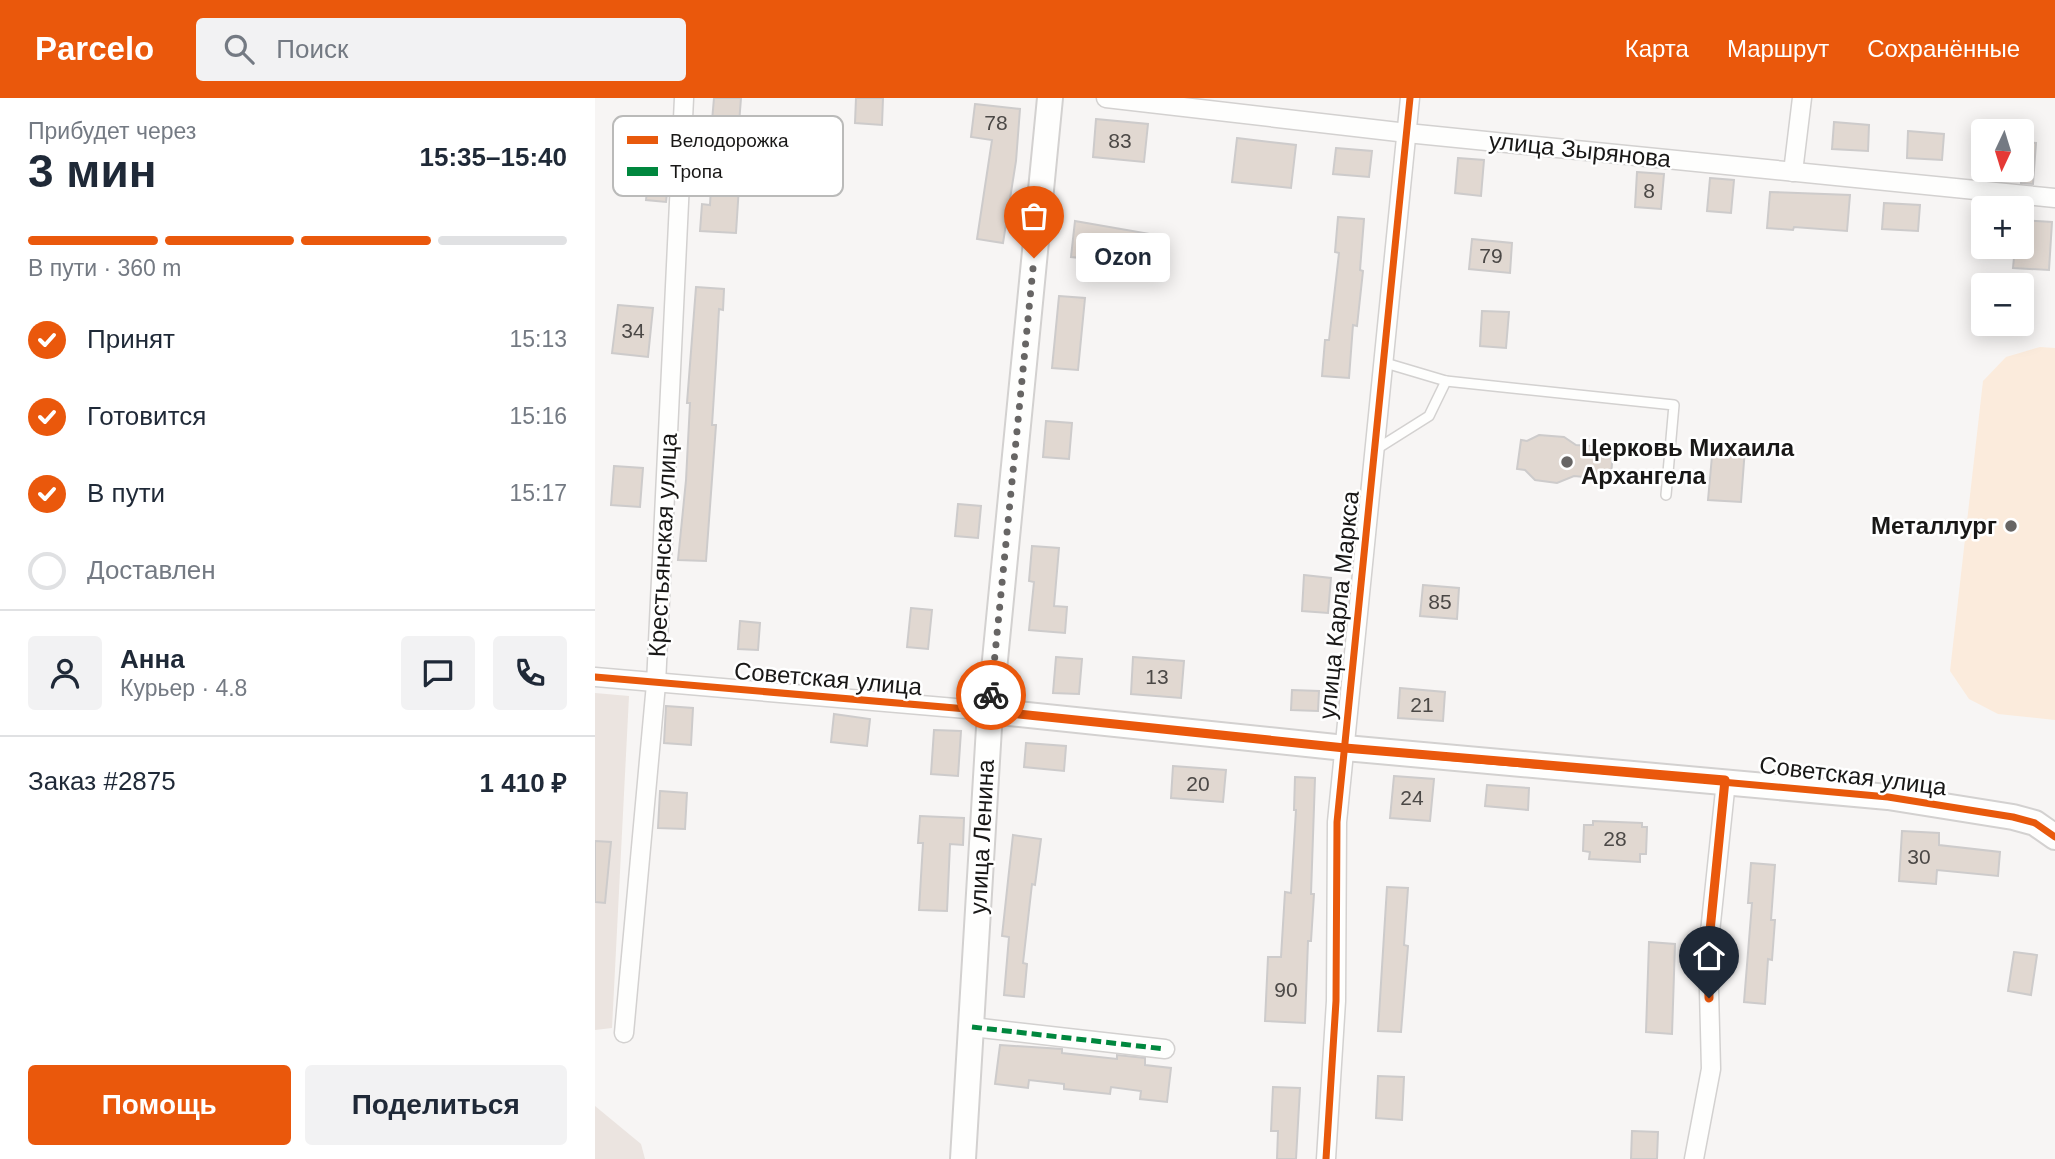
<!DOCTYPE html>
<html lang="ru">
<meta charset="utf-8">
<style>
:root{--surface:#fff;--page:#f2f2f3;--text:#1f2937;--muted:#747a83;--line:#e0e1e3;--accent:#ea580c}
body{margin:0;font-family:Helvetica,sans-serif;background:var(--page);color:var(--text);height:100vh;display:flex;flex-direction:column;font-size:26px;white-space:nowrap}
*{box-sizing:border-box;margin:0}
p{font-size:23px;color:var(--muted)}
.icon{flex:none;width:38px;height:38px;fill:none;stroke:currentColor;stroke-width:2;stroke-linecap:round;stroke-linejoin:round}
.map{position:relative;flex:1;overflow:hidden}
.panel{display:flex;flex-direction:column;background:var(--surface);width:595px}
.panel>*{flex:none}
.needle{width:46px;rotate:184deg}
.fabs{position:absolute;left:1376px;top:21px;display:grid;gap:14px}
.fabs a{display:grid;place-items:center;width:63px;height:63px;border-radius:7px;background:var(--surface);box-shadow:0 4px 18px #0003;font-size:35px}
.pin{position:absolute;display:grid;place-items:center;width:60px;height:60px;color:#fff;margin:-72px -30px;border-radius:50% 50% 50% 0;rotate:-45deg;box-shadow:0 0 7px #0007}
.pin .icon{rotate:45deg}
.courier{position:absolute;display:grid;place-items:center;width:70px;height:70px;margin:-35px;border:5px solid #ea580c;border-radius:50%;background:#fff;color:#222;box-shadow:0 2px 9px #0007}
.bubble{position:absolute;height:49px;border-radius:7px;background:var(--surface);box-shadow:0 4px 18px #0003;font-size:23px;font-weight:800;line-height:49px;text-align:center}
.summary em{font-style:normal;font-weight:800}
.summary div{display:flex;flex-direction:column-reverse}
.summary{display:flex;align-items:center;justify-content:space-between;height:119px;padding:0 28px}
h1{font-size:46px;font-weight:800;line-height:52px}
.bar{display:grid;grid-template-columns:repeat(4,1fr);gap:10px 7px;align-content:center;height:84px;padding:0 28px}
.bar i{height:9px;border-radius:5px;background:var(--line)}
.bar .active{background:var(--accent)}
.bar p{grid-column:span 4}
.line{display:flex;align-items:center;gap:18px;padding:0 28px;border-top:2px solid var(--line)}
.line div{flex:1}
.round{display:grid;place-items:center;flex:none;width:74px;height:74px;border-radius:7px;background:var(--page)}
ol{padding:0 28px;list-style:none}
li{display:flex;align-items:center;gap:21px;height:77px}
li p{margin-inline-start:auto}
li .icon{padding:7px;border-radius:50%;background:var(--accent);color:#fff;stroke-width:4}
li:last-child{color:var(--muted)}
li i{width:38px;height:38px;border:4px solid var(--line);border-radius:50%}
.button{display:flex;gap:14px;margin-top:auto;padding:14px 28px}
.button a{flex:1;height:80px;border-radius:7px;background:var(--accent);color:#fff;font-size:28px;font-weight:800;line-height:80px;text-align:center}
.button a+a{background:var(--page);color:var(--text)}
header{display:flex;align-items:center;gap:42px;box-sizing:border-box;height:98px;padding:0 35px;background:var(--accent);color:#fff}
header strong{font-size:33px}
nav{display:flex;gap:38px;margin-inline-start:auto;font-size:24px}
.search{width:490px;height:63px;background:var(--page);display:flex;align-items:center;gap:18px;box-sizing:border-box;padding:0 24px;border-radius:7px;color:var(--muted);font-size:26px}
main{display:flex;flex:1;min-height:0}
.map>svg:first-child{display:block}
.built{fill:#ebe4e0}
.green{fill:#fbebdc}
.building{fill:#e1d8d1;stroke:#cdcbcb;stroke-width:2}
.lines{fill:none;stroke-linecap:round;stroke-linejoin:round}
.lane-casing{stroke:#d3d1d0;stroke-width:12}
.street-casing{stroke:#d3d1d0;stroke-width:21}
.secondary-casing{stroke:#d3d1d0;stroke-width:28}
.lane{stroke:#fefefd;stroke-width:9}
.street{stroke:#fefefd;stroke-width:18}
.secondary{stroke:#fefefd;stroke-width:24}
.quiet{stroke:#00873e;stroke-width:5;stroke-dasharray:10 5;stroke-linecap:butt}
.cycleway-casing{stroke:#fff;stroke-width:11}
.cycleway{stroke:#e8590c;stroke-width:7}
.done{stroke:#676564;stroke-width:7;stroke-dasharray:0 12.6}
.route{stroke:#ea580c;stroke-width:9}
.poi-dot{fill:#676564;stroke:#fff;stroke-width:2.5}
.labels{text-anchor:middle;stroke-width:5;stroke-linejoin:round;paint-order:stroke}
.number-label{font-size:21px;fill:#4b4846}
.street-label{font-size:24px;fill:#191817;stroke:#fff}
.poi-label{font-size:24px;font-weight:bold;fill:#191817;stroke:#fff;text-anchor:start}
.key{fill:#fff;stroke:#babab9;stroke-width:2}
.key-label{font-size:19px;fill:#191817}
</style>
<header>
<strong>Parcelo</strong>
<div class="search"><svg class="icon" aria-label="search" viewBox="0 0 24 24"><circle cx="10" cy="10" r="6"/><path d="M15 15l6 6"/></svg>Поиск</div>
<nav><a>Карта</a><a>Маршрут</a><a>Сохранённые</a></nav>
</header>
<main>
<section class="panel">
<div class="summary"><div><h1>3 мин</h1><p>Прибудет через</p></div><em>15:35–15:40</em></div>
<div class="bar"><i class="active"></i><i class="active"></i><i class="active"></i><i></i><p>В пути · 360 m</p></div>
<ol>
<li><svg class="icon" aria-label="check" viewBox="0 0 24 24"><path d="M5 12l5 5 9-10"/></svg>Принят<p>15:13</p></li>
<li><svg class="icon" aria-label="check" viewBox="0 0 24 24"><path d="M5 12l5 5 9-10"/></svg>Готовится<p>15:16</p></li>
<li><svg class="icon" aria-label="check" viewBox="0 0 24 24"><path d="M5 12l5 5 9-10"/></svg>В пути<p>15:17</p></li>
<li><i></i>Доставлен</li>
</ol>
<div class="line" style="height:126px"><a class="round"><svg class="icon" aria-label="person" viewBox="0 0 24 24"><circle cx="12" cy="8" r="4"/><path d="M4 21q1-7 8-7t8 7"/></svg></a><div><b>Анна</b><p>Курьер · 4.8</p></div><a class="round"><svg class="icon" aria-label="chat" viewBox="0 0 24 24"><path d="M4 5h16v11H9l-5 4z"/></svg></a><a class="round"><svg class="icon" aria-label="phone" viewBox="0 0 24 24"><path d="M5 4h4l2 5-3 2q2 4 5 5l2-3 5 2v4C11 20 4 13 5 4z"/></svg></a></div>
<div class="line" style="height:91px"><div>Заказ #2875</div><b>1 410 ₽</b></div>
<div class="button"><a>Помощь</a><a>Поделиться</a></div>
</section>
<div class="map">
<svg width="1460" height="1061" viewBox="0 0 1460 1061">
<rect width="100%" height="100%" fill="#f7f5f4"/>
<g class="built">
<polygon points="0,595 34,598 17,930 0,932"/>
<polygon points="0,1008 46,1046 50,1061 0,1061"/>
</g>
<polygon class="green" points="1445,249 1460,250 1460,622 1403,616 1374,601 1355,573 1388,283 1411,259"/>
<g class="building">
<polygon points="119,0 146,0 144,26 148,26 141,135 105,133 107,106 115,107 118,50 109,49 112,23 117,23"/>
<polygon points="261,0 288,0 287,27 260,25"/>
<polygon points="380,6 425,11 421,63 408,145 382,141 397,42 376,39"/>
<polygon points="501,21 553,26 549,64 498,59"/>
<polygon points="1239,24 1274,27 1273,53 1237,51"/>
<polygon points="1313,33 1349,36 1347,62 1312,60"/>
<polygon points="642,40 701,47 696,90 637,84"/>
<polygon points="1426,44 1441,45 1438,86 1426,85"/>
<polygon points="741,50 777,53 774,79 738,76"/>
<polygon points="863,60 889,62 886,98 860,95"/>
<polygon points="54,74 74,77 71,104 51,102"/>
<polygon points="1042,74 1069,76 1066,111 1040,109"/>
<polygon points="1115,80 1139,82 1136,115 1112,113"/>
<polygon points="1175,94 1255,97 1252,133 1199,129 1198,132 1172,130"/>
<polygon points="1289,105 1325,107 1323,133 1287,131"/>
<polygon points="743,119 769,121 765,172 768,173 762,228 758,227 754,280 727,278 730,242 734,242 744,155 740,154"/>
<polygon points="1426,122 1457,124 1454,172 1418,170 1420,149 1426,149"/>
<polygon points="480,123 555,136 550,173 515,167 516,163 476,159"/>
<polygon points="877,141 917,145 915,175 874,171"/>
<polygon points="101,189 129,191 128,212 124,211 121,265 117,327 121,327 111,463 83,462 91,382 95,305 92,305"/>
<polygon points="464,198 490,200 483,272 457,270"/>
<polygon points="23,207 58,210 53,259 17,255"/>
<polygon points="887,213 914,214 911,250 885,248"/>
<polygon points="451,323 477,325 474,361 448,359"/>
<polygon points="944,337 969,339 981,347 1013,349 1013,351 1018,352 1016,379 1010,379 1010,381 979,378 962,385 940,382 930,372 922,371 926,342 932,343"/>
<polygon points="1118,347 1150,350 1146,404 1113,402"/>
<polygon points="19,368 48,370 45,409 16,407"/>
<polygon points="363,406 386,408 383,440 360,438"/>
<polygon points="437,448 464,450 459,508 472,509 470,535 434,532 439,484 434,483"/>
<polygon points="709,477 736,480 733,515 707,513"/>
<polygon points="828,487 864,490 862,521 825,518"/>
<polygon points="316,510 337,512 333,551 312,549"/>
<polygon points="145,523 165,525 163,552 143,551"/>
<polygon points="461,559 487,561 484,596 458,595"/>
<polygon points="538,559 589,563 586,600 536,596"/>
<polygon points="805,590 850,594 848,623 803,620"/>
<polygon points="697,592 724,593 723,613 696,612"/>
<polygon points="71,608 98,610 96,647 69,645"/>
<polygon points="239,616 275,621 272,648 236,644"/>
<polygon points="339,632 366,633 363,678 336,676"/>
<polygon points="431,645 471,648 469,673 429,669"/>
<polygon points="578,668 631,672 628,704 576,700"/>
<polygon points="799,678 839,681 835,723 795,720"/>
<polygon points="700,679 720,680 716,796 719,796 716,843 713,843 710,925 670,923 673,859 686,859 690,794 696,795 701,712 699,712"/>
<polygon points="892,687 934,690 933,712 890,708"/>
<polygon points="65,693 92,695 90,731 63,730"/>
<polygon points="325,718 369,720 368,747 355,746 352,813 324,812 328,745 323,745"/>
<polygon points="998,723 1047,725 1047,729 1052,729 1051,756 1045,756 1045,764 994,761 995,754 988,753 989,727 998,727"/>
<polygon points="1307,733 1344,735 1344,747 1405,754 1403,778 1342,772 1341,786 1304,783"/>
<polygon points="418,737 446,741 440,787 437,786 428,865 432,866 429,899 409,897 414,839 407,838"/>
<polygon points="0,743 16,744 10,805 0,804"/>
<polygon points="1156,765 1180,767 1176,822 1180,822 1177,862 1173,861 1170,906 1149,904 1157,805 1153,805"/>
<polygon points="792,789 813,790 809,847 813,848 806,934 783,933"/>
<polygon points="1054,844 1080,846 1077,936 1051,934"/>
<polygon points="1419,854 1442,857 1436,897 1413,893"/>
<polygon points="405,947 467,951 467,955 522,961 522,957 550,960 550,967 576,970 572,1004 545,1001 546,993 516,989 515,996 469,991 469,986 434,982 433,990 400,986"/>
<polygon points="783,978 809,979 807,1022 781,1020"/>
<polygon points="678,989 705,990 701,1061 682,1061 683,1033 676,1033"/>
<polygon points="1037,1033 1063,1034 1062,1061 1036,1061"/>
</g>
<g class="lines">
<defs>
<g id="lane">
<polyline points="787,264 851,283 1079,307 1071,397"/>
<polyline points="780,352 834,318 851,283"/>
</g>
<g id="street">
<polyline points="511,0 812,35 1460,100"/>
<polyline points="1198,74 1207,0"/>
<polyline points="0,579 395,613"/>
<polyline points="377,929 570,951"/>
<polyline points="29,935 61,586 89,0"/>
<polyline points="731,1061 741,903 742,724 815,0"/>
<polyline points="1099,1061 1116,971 1113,853 1131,683"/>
</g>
<g id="secondary">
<polyline points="395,613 750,650 1293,699 1418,719 1440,725 1460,739"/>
<polyline points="368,1061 395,613 455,0"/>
</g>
</defs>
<use href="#lane" class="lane-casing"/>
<use href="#street" class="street-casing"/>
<use href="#secondary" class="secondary-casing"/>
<use href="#lane" class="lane"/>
<use href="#street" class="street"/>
<use href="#secondary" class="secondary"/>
<polyline class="quiet" points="377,929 570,951"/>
<defs>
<g id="cycleway">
<polyline points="0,579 395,613 750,650 1293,699 1418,719 1440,725 1460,739"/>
<polyline points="731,1061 741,903 742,724 815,0"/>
</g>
</defs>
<use href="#cycleway" class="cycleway-casing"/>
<use href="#cycleway" class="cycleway"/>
</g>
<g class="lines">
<polyline class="done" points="396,597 439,160"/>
<polyline class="route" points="396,597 395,613 750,650 1130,682 1113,853 1114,900"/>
</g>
<g class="poi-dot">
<circle cx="972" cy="364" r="7"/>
<circle cx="1416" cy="428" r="7"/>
</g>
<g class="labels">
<g class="number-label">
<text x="401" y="32">78</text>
<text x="525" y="50">83</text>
<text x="1054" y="100">8</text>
<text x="896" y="165">79</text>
<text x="38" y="240">34</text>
<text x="845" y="511">85</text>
<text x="562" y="586">13</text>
<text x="827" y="614">21</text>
<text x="603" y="693">20</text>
<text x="817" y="707">24</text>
<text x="1020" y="748">28</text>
<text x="1324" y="766">30</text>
<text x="691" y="899">90</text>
</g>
<g class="street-label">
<text transform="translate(985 52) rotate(6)" y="8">улица Зырянова</text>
<text transform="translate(68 447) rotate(-87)" y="8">Крестьянская улица</text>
<text transform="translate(744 507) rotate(-84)" y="8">улица Карла Маркса</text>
<text transform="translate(233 581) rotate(5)" y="8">Советская улица</text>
<text transform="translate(1258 678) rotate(7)" y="8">Советская улица</text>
<text transform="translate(387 739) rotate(-87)" y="8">улица Ленина</text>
</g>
<g class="poi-label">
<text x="986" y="358">Церковь Михаила<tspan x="986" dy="28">Архангела</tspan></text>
<text x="1402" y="436" text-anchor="end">Металлург</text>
</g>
</g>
<rect x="18" y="18" width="230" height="80" rx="10" class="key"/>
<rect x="32" y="38" width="31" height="8" fill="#e8590c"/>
<rect x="32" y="69" width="31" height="9" fill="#00873e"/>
<g class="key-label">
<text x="75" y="49">Велодорожка</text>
<text x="75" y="80">Тропа</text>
</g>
</svg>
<div class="fabs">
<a><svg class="needle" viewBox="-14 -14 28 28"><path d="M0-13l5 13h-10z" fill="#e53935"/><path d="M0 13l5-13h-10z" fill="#747a83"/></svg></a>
<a>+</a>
<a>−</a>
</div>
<div class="pin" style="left:439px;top:160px;background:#ea580c"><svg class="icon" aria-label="bag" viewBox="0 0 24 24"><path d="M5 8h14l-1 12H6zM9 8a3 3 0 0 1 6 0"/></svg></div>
<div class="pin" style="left:1114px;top:900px;background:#1f2937"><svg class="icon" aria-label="home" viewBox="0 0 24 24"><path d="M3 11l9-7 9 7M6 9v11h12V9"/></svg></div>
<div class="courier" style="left:396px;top:597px"><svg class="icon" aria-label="bike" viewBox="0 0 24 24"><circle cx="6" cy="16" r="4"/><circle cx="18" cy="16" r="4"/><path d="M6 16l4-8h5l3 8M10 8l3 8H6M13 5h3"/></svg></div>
<div class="bubble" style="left:481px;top:135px;width:94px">Ozon</div>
</div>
</main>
